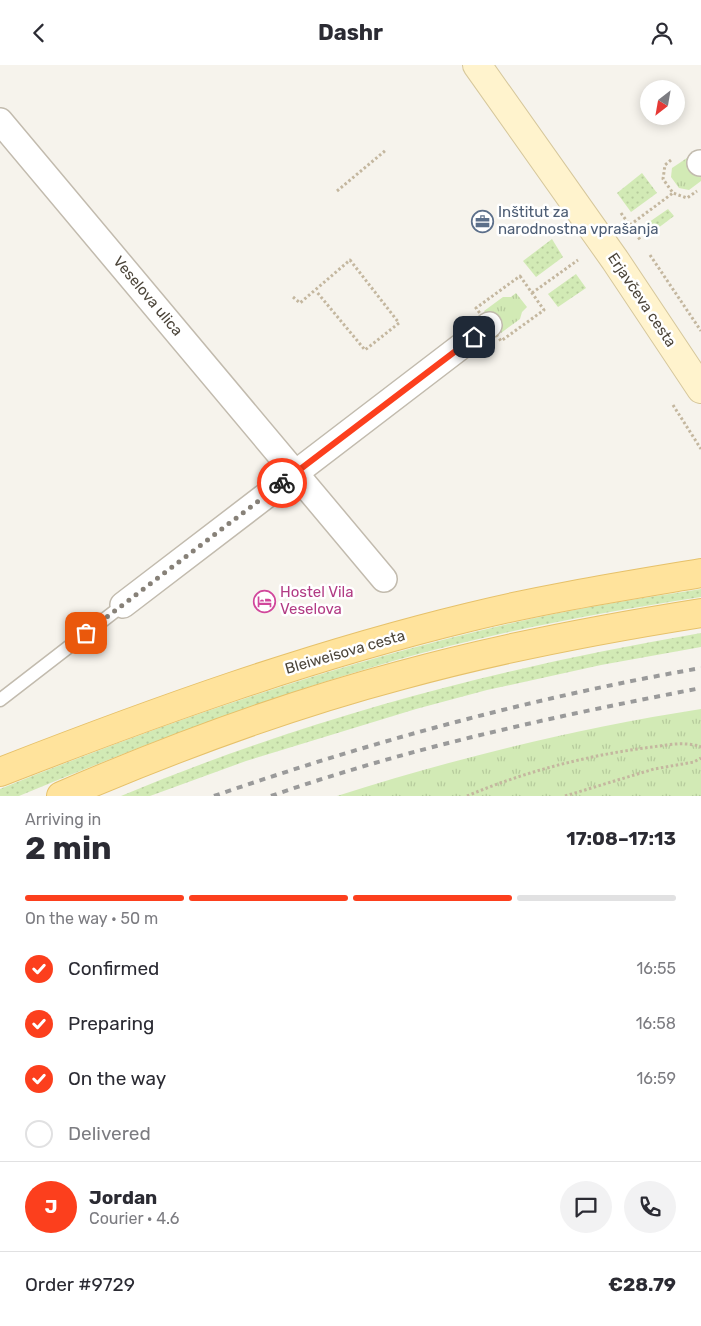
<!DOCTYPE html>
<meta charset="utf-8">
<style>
:root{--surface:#fff;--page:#f2f2f3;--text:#2b2b33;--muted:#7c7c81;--line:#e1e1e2;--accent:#fc3f1d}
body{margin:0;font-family:Rubik,sans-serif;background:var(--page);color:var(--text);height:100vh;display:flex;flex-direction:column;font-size:19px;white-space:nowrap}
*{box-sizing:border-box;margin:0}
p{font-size:16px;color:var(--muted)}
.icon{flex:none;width:28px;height:28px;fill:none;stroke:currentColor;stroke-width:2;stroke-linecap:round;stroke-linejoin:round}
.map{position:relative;height:731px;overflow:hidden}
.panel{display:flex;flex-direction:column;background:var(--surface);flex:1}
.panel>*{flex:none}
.needle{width:32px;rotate:211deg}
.buttons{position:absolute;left:640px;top:15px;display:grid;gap:10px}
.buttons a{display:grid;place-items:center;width:45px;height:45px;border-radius:50%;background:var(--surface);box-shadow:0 2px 12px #0003;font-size:25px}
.pin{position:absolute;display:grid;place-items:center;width:42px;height:42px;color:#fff;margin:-21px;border-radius:10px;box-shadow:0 2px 8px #0006}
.courier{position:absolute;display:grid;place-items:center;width:50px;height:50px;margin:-25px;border:4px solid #fc3f1d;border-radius:50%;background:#fff;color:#222;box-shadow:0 1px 6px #0007}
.head em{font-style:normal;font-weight:700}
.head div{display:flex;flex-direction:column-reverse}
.head{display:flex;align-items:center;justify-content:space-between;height:85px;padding:0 25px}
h1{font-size:32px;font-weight:700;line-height:38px}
.bar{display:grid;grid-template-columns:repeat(4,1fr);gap:8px 5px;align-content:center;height:60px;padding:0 25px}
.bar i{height:6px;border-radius:4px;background:var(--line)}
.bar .active{background:var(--accent)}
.bar p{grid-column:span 4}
.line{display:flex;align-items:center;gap:12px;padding:0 25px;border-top:1px solid var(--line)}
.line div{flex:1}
.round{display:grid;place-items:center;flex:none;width:52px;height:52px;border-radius:26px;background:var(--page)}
ol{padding:0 25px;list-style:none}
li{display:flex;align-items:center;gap:15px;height:55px}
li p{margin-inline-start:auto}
li .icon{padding:5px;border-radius:50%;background:var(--accent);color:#fff;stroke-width:4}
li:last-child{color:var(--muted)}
li i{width:28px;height:28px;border:2px solid var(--line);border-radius:50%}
header{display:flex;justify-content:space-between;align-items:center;height:65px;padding:0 25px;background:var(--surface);font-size:22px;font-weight:700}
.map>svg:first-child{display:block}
.grass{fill:url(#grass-dots)}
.park{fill:url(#park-tufts)}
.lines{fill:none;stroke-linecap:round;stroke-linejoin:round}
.service-casing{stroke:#c2bbae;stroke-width:15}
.minor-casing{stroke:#c2bbae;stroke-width:28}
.secondary-casing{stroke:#d6c79b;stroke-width:30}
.primary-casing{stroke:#e6c16a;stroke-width:30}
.path{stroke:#c4b79f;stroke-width:3;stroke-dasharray:2.5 2.5;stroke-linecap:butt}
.service{stroke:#fff;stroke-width:12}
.minor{stroke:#fff;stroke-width:25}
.secondary{stroke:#fff3cd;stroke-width:28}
.primary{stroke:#ffe39c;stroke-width:28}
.rail{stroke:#9a9a9a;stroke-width:4;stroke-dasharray:6 6;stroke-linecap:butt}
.done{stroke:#878178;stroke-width:5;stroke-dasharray:0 9}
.route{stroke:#fc3f1d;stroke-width:6}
.labels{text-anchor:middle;stroke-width:5;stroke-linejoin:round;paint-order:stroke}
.service-label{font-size:15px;fill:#4e5e75;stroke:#fff;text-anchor:start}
.street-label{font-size:15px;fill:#4b4439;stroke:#fff}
.hotel-label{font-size:15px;fill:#b23c85;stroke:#fff;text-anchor:start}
</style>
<header><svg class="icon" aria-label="back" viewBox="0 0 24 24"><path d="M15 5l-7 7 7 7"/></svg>Dashr<svg class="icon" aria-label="person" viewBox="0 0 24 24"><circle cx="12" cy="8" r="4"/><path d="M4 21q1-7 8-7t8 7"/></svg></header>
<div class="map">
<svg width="701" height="731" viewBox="0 0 701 731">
<defs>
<pattern id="grass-dots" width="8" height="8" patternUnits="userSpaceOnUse" patternTransform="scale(1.25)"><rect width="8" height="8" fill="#d2eab5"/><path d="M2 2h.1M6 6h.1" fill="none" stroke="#b6ca9c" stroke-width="1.8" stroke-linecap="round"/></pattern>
<pattern id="park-tufts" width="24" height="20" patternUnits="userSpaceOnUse" patternTransform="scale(1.25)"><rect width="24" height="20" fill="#d2eab5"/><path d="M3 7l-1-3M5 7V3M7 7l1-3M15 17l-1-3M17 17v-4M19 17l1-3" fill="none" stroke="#b6ca9c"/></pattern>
</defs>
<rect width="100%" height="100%" fill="#f6f3ec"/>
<g class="grass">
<polygon points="642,108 657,128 631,147 617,128"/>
<polygon points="668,144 674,151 649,170 642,162"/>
<polygon points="552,174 563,192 536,212 523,196"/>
<polygon points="576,209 586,223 558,242 548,229"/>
<path d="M 701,524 L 701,532 C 598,548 494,567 393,596 C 265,633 142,680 19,731 L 0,731 L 0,724 C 171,655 346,595 526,555 C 584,542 643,533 701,524 Z"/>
<path d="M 701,568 L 701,582 L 601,600 L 487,625 L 416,644 L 246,696 L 150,731 L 121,731 C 307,653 502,602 701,568 Z"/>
</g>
<g class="park">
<polygon points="690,91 701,107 701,116 689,125 679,123 671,112 672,103"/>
<polygon points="516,228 527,242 522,247 520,254 501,268 484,246 503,232 511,232"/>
<path d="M 701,644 L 701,731 L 337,731 C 456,693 578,663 701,644 Z"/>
</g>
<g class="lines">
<defs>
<polyline id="service" points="0,635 123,540"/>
<g id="minor">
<polyline points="0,56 384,514"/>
<polyline points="700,98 701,98"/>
<polyline points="123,540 489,260"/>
</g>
<polyline id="secondary" points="477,0 615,195 701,324"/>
<g id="primary">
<path d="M 0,707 C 154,647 309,591 470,552 C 547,533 624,521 701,508"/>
<path d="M 61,731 C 172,683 285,641 402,610 C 500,583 600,564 701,548"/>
</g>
</defs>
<use href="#service" class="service-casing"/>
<use href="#minor" class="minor-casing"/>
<use href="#secondary" class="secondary-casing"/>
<use href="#primary" class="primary-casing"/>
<g class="path">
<polyline points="671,95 665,100 663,114 673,128 687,133 697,126"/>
<polyline points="337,126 386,85"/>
<polyline points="621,148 641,176"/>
<polyline points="630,160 673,128"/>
<polyline points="650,190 701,266"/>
<polygon points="520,211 544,245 501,276 476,243"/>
<polyline points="532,228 578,195"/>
<polyline points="293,232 300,238 350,195 399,258 365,285 316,226"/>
<polyline points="673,340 701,384"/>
<path d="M 467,731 C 526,706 589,690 652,682 C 668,680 685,676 701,682"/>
<polyline points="565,731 654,704 694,697 701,693"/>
</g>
<use href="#service" class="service"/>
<use href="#minor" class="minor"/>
<use href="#secondary" class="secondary"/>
<use href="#primary" class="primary"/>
<g class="rail">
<path d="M 214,731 C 373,676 535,632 701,603"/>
<path d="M 271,731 C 411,682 556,651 701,623"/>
</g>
</g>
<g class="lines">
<polyline class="done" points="86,568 282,418"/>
<polyline class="route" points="282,418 474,272"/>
</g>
<defs>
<symbol id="office-ring" viewBox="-11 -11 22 22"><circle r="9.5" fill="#fff" stroke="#5c6f8a" stroke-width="1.5"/><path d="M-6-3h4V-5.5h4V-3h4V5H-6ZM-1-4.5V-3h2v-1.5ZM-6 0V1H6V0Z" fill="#5c6f8a"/></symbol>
<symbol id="hotel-ring" viewBox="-11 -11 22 22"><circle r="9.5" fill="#fff" stroke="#d1479c" stroke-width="1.5"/><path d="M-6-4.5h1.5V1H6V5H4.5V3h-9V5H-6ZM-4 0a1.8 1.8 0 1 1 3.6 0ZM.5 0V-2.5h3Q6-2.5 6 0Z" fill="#d1479c"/></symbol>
</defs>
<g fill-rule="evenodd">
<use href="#office-ring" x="470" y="144" width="25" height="25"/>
<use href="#hotel-ring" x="252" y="524" width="25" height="25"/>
</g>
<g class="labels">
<g class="service-label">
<text x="498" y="152">Inštitut za<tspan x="498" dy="17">narodnostna vprašanja</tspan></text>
</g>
<g class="street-label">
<text transform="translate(148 231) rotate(50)" y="5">Veselova ulica</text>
<text transform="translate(642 235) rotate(56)" y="5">Erjavčeva cesta</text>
<text transform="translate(345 587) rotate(-16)" y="5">Bleiweisova cesta</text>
</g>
<g class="hotel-label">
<text x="280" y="532">Hostel Vila<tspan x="280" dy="17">Veselova</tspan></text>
</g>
</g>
</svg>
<div class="buttons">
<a><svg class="needle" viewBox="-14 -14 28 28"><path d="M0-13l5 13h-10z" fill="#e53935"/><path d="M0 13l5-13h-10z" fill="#7c7c81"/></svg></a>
</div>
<div class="pin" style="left:86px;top:568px;background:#ea580c"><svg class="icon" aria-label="bag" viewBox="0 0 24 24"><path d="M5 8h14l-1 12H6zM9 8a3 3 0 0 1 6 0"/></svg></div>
<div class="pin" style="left:474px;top:272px;background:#1f2937"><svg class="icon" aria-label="home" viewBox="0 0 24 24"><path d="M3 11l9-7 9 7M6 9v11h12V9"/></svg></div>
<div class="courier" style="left:282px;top:418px"><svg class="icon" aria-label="bike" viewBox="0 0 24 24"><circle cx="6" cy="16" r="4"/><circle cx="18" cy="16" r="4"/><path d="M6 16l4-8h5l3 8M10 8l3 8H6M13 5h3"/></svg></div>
</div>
<section class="panel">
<div class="head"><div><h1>2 min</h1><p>Arriving in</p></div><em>17:08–17:13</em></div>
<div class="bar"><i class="active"></i><i class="active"></i><i class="active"></i><i></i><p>On the way · 50 m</p></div>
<ol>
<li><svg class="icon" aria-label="check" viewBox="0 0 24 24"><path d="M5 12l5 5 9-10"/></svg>Confirmed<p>16:55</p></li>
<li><svg class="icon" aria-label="check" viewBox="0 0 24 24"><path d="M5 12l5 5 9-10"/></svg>Preparing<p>16:58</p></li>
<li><svg class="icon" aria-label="check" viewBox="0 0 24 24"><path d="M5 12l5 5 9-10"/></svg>On the way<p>16:59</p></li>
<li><i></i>Delivered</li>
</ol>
<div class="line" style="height:90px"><b class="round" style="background:var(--accent);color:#fff">J</b><div><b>Jordan</b><p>Courier · 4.6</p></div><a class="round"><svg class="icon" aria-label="chat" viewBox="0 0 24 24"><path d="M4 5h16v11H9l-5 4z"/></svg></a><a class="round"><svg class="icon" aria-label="phone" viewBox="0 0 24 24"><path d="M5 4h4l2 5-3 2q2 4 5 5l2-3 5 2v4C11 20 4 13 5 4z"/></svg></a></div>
<div class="line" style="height:65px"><div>Order #9729</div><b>€28.79</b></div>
</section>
